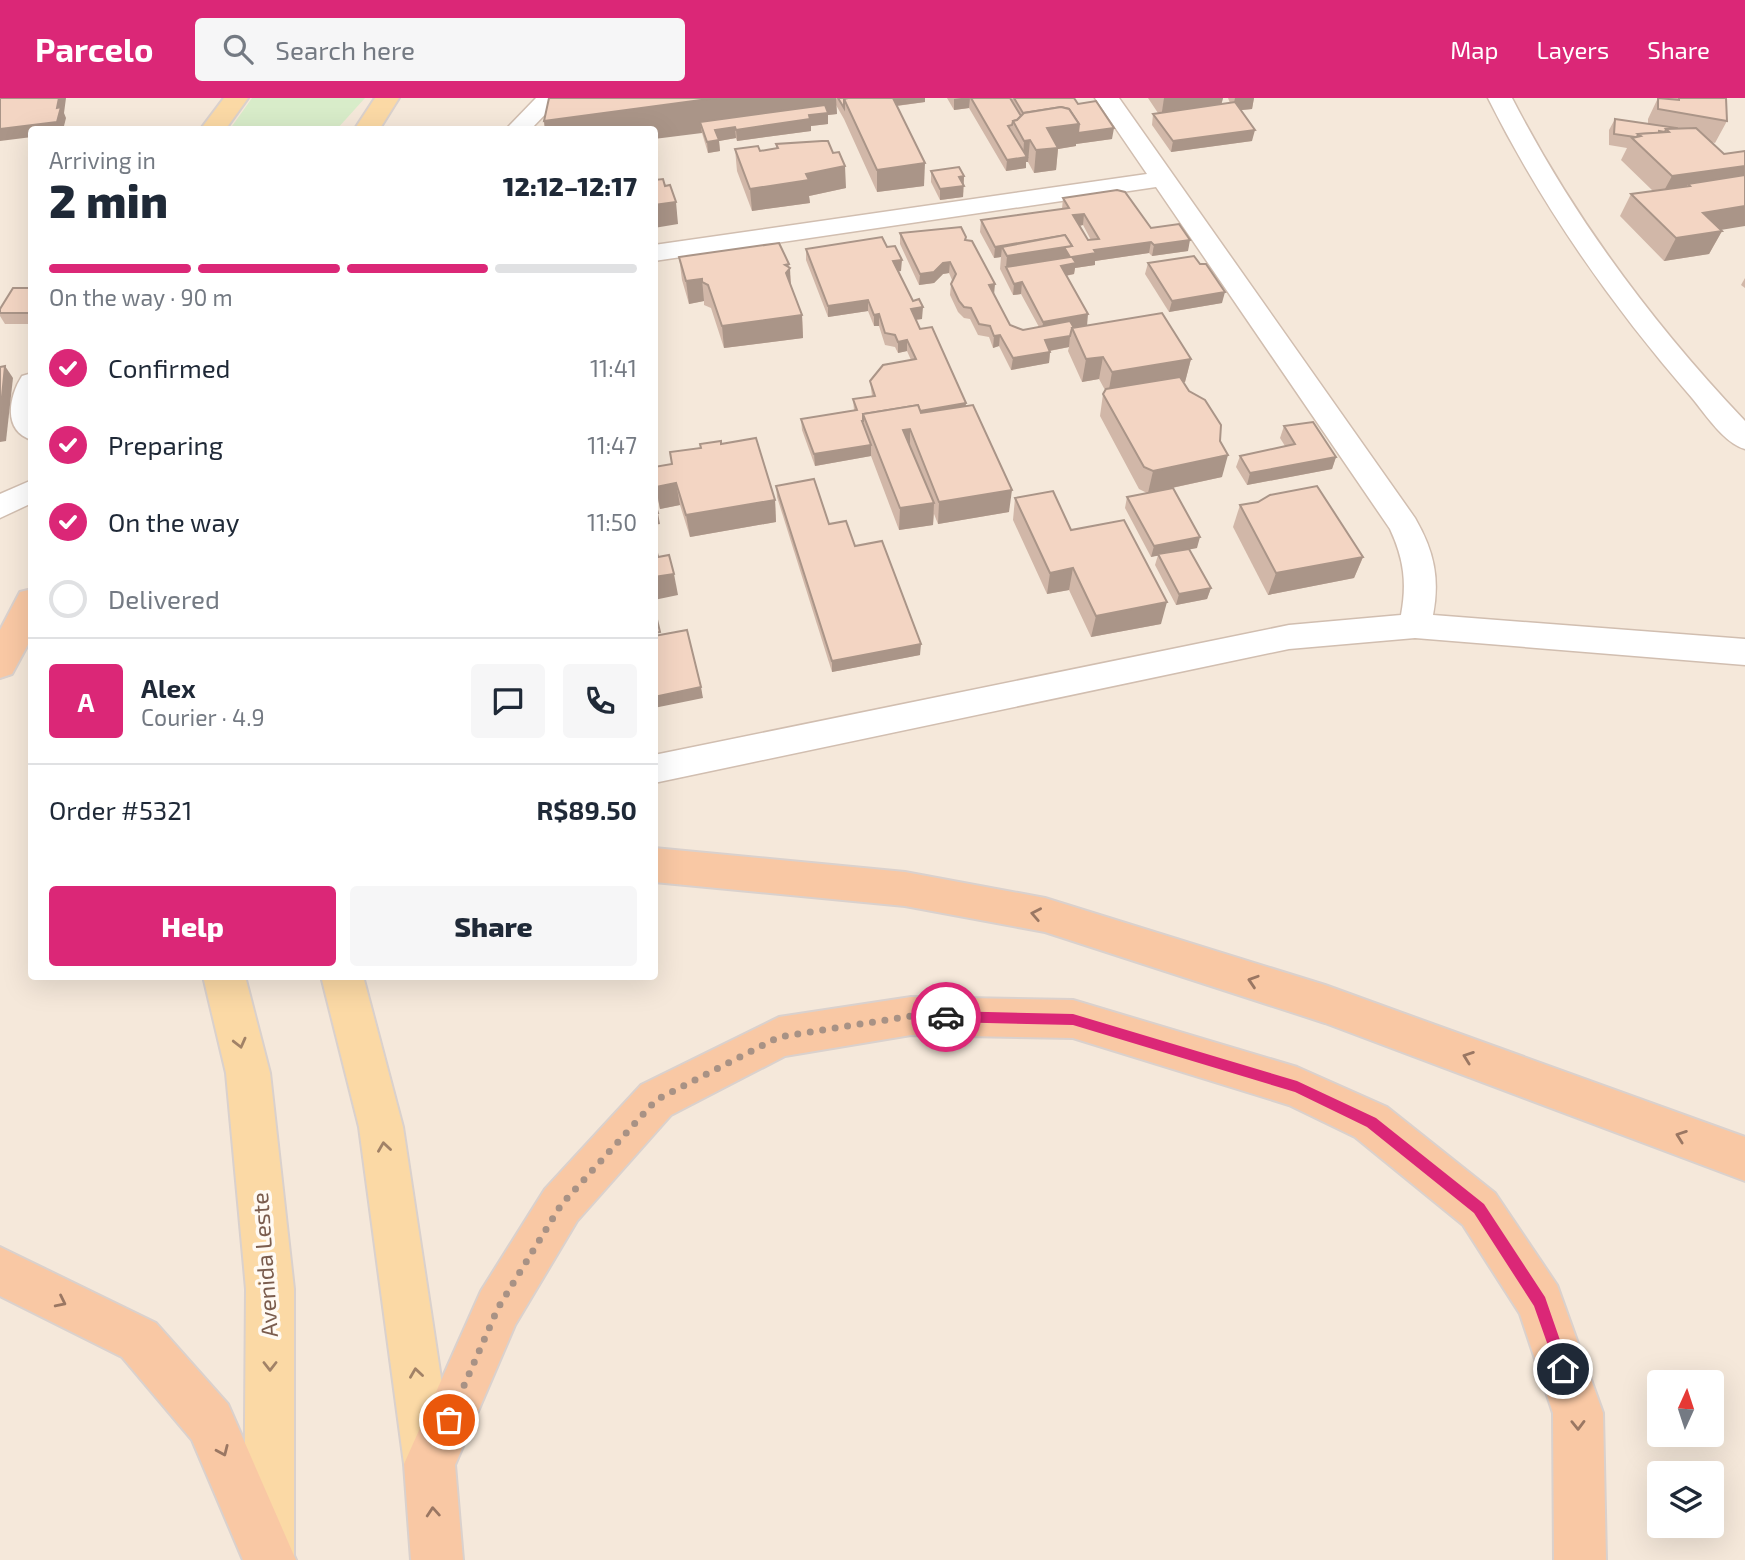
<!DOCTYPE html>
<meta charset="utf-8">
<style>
:root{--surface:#fff;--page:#f6f6f7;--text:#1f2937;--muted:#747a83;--line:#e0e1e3;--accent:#db2777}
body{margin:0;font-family:"Exo 2",sans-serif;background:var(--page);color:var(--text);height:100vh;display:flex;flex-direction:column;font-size:26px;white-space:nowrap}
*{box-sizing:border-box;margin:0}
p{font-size:23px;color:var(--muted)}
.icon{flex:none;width:38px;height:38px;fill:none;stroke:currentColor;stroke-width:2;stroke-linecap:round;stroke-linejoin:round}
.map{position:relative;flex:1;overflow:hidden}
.details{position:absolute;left:28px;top:28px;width:630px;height:854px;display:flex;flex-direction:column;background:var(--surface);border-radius:7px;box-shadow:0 7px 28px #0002}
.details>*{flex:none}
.needle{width:46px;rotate:3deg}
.controls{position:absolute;left:1647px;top:1272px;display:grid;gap:14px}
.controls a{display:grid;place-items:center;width:77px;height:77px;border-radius:7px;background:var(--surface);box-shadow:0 7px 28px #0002;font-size:35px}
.pin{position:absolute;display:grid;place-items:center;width:60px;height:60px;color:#fff;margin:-30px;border:4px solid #fff;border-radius:50%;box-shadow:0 2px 7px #0007}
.courier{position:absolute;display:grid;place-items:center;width:70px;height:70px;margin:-35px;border:5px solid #db2777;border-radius:50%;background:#fff;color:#222;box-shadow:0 2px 9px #0007}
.overview em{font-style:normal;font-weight:800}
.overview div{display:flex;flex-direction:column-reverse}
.overview{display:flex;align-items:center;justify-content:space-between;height:119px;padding:0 21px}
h1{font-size:46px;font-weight:800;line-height:52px}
.bar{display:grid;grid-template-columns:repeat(4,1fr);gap:10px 7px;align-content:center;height:84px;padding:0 21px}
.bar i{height:9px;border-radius:5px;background:var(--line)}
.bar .active{background:var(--accent)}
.bar p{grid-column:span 4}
.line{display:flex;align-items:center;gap:18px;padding:0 21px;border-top:2px solid var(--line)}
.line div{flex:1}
.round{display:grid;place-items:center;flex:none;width:74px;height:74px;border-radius:7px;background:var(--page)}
ol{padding:0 21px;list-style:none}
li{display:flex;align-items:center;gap:21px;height:77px}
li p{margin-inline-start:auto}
li .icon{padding:7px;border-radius:50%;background:var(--accent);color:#fff;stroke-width:4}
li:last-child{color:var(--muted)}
li i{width:38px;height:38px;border:4px solid var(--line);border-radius:50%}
.action{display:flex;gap:14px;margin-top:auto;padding:14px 21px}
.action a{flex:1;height:80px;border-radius:7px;background:var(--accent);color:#fff;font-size:28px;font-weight:800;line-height:80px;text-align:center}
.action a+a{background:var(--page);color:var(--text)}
header{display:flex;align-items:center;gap:42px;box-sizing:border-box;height:98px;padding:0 35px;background:var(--accent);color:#fff}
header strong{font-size:33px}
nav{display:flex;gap:38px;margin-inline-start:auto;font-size:24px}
.search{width:490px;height:63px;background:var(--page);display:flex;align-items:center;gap:18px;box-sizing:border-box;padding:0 24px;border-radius:7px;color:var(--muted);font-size:26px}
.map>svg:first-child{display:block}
.residential{fill:#f5e8da;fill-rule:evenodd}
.green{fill:#d8ecc9}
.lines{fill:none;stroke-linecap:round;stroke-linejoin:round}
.minor-casing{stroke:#d1beb0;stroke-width:3}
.primary-casing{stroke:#dad1cd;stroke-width:4}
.trunk-casing{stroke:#dad1cd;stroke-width:4}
.minor{fill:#fff;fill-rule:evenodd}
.primary{fill:#fbd9a5;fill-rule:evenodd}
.trunk{fill:#f9c8a4;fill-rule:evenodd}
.wall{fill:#d1b7a8;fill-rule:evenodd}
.shaded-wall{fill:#aa9588}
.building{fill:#f3d5c3;stroke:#aa9588;stroke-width:2;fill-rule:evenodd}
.oneway{stroke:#9a7763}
.oneway2{stroke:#a18267}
.route{fill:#db2777}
.done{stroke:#a89285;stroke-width:7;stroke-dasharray:0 12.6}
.labels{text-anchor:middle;stroke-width:7;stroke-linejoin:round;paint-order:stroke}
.near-street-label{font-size:23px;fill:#7a5c4d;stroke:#fffaf3}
</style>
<header>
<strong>Parcelo</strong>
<div class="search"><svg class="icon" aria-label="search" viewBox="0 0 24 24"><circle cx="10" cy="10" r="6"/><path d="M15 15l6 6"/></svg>Search here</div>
<nav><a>Map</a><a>Layers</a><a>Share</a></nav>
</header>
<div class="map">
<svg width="1745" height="1462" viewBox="0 0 1745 1462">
<rect width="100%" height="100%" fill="#fdf6ec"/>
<path class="residential" d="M 0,0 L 1745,0 L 1745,1462 L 0,1462 ZM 32,32 L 654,32 L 654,878 L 32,878 ZM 1659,1284 L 1712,1284 L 1712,1337 L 1659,1337 ZM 1659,1376 L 1712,1376 L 1712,1428 L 1659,1428 Z"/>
<polygon class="green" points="252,0 365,0 337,31 230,31"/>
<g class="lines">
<defs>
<g id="minor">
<polygon points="536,0 561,0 530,32 505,32"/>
<path d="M 1095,0 L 1119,0 L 1415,420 C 1434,453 1440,480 1433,517 L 1745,541 L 1745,567 L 1415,540 L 1289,551 L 654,685 L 654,657 L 1289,527 L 1401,517 C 1407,485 1404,461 1390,431 L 1156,89 L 654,163 L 654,147 L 1147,76 Z"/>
<path d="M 1488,0 L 1512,0 C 1574,120 1652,225 1745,323 L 1745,351 C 1724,345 1706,317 1692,300 C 1612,208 1543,110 1488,0 Z"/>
<path d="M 32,275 L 32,342 C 2,333 9,298 22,278 Z"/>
<polygon points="32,382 32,405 0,420 0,396"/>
</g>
<g id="primary">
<polygon points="224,0 248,0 225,32 200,32"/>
<polygon points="375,0 399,0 379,32 354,32"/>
<polygon points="203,878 245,878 270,975 294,1191 294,1462 246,1462 244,1457 246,1191 226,975"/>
<polygon points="321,878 363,878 403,1029 454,1366 447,1384 429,1391 411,1384 404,1366 359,1029"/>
</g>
<g id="trunk">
<polygon points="32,491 32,539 12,576 0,580 0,532 20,494"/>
<polygon points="654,750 905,774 1045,800 1325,887 1745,1039 1745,1083 1325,925 1045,834 905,808 654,784"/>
<polygon points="911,899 1073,902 1297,969 1387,1009 1495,1095 1557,1187 1603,1315 1606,1462 1554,1462 1553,1315 1520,1216 1463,1127 1355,1039 1289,1007 1073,940 911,937 785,958 671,1017 577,1123 515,1227 455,1367 463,1462 411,1462 404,1366 481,1193 545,1091 641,987 779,919"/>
<polygon points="0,1149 156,1225 228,1306 296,1462 243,1462 192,1342 122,1259 0,1198"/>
</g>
</defs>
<use href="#minor" class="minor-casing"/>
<use href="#primary" class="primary-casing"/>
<use href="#trunk" class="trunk-casing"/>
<use href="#minor" class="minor"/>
<use href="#primary" class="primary"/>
<use href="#trunk" class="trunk"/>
</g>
<g class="wall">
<polygon points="549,0 925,0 925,4 897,8 924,88 877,94 844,21 836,7 837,16 828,17 828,26 811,28 811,33 737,43 736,40 719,43 720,53 708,55 702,35 654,32 545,32 544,23"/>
<polygon points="947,0 1074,0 1078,6 1112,41 1076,46 1076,48 1058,51 1056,72 1034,75 1028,64 1026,64 1026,70 1006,73 969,10 954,12"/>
<polygon points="1148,0 1223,0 1221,6 1230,5 1228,0 1254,0 1252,11 1241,12 1252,43 1171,54 1152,27 1153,16 1158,15"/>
<polygon points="1657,0 1726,0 1727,23 1715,45 1711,44 1721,132 1722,133 1709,156 1664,163 1620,118 1631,96 1653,93 1621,62 1627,50 1609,47 1609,32 1615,21 1648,26 1648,21 1657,2"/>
<polygon points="776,46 846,90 809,98 810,105 752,113 737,73 735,51 760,53 776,50"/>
<polygon points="931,73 964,78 963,99 940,102 931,84"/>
<path d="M 1063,100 L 1151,130 L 1188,153 L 1152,158 L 1149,155 L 1095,163 L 1095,167 L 1075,170 L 1074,176 L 1066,178 L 1087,228 L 1191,261 L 1185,284 L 1183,284 L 1220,343 L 1222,379 L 1172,390 L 1197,450 L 1189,451 L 1211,490 L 1207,501 L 1176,507 L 1155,467 L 1158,457 L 1151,459 L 1125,410 L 1127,399 L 1147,395 L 1139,391 L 1100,318 L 1103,296 L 1105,292 L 1099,281 L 1082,284 L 1068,253 L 1069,249 L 1050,253 L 1049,265 L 1011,272 L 999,248 L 993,250 L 989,239 L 978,237 L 970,221 L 964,220 L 958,214 L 950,197 L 951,186 L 952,182 L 949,175 L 943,176 L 934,185 L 919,187 L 900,146 L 900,135 L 966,139 L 966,142 L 1010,227 L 1023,232 L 1039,229 L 1021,196 L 1013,197 L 1000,171 L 1001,159 L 994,160 L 980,134 L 981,122 L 1062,111 ZM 1083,127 L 1091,142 L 1088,142 L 1080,128 Z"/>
<polygon points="887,149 901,173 898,173 922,221 916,222 920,231 965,308 1009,414 938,426 934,416 933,427 899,432 871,358 815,368 802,332 801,321 854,312 853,301 872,298 870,283 911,262 907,253 898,255 895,249 885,247 879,228 874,228 868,213 828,219 806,162 806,151"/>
<polygon points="679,159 789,166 791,187 802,217 803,240 724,250 711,210 704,207 704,203 689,206 682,182"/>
<polygon points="1148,165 1222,205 1169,214 1145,176"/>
<polygon points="1745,180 1745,190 1741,187"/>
<polygon points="32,190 32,226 5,226 0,218 0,211"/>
<polygon points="1284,328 1336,359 1332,371 1247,387 1236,369 1240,358 1285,348 1280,340"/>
<polygon points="721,346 775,402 776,424 690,439 680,407 660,411 654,384 654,369 672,366 701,350"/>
<polygon points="776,388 829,426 855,448 920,557 832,574 777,399"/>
<polygon points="1015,400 1071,432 1161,526 1091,539 1069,492 1047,496 1013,422"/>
<polygon points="1240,407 1363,459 1354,480 1268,497 1233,429"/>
</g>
<g class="shaded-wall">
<polygon points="59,0 66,0 64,15 66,20 63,32 32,32 32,39 0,43 0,31 57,10"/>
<polygon points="716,0 836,0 837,16 828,17 828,26 811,28 811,33 737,43 736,32 735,30 736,40 719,43 720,53 708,55 707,44 700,24 702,35 654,41 654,32 545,32 544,23"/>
<polygon points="874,0 925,0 925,4 857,13"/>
<polygon points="961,0 970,0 969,10 954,12 954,1"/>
<polygon points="1164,0 1223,0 1220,12 1161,20"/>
<polygon points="1235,0 1254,0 1252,11 1232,13"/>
<polygon points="1029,25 1079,26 1114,30 1112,41 1076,46 1076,48 1058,51 1056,72 1034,75 1036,52"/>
<polygon points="1255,32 1252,43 1171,54 1173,43"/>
<polygon points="1030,42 1028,64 1026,64 1026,70 1006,73 1007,62 1023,60 1024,43"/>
<polygon points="925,65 924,88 877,94 877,72"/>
<polygon points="845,68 846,90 809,98 810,105 752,113 750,91 806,76"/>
<polygon points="1745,68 1745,88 1690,88 1688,86 1682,97 1660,100 1672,78"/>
<polygon points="964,78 963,99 940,102 940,91 959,79"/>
<polygon points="676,104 678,126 654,130 654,107"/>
<polygon points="1745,108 1745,128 1690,137 1703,115"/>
<polygon points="1084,116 1083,127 1072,129 1073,117"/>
<polygon points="1722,133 1709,156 1664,163 1676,140"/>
<polygon points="1190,142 1188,153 1152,158 1154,147"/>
<polygon points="1151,144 1149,155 1095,163 1095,167 1075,170 1074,176 1059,179 1006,169 1005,181 1007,158 1072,148 1072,159 1094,152"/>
<polygon points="1015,146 1002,149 1001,159 994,160 995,149"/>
<polygon points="902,162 901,173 893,174 893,163"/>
<polygon points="950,164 949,175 943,176 934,185 919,187 920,176 943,165"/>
<polygon points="790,170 791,192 786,175"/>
<polygon points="702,181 704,203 689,206 686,183"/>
<polygon points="1022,184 1021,196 1013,197 1014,186"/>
<polygon points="995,186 994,197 989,187"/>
<polygon points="1225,194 1222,205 1169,214 1172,203"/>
<polygon points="868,202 868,213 828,219 828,208"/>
<polygon points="923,209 922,221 911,222 911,211"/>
<polygon points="879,216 879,228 874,228 874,217"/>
<polygon points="1088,216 1087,228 1042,235 1043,224"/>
<polygon points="802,217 803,240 724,250 722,228"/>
<polygon points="1000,237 999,248 993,250 994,238"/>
<polygon points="1070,238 1069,249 1043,254 1045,242"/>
<polygon points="907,242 907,253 898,255 898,244"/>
<polygon points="1050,254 1049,265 1011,272 1013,260"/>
<polygon points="1103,259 1099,281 1082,284 1086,261"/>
<polygon points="1191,261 1185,284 1108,297 1112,274"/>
<polygon points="5,268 13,280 6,343 0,344 0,319"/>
<polygon points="966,305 965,316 866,323"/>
<polygon points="910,331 910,354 903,332"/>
<polygon points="871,347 871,358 815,368 814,356"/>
<polygon points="1228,357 1222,379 1148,395 1153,373"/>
<polygon points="1336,359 1332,371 1247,387 1250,375"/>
<polygon points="676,385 680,407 660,411 656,389"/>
<polygon points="1012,392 1009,414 938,426 939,404"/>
<polygon points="775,402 776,424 690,439 686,417"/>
<polygon points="934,405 933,427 899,432 900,410"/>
<polygon points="654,415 658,415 660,426 654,427"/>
<polygon points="1200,439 1197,450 1151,459 1154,448"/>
<polygon points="1363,459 1354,480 1268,497 1276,475"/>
<polygon points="1073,470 1069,492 1047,496 1050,475"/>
<polygon points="674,476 678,497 654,502 654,479"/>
<polygon points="1211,490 1207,501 1176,507 1179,496"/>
<polygon points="1167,504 1161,526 1091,539 1096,518"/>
<polygon points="921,546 920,557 832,574 832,563"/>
<polygon points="701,589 703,600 654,610 654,599"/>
</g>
<g class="building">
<polygon points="0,0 59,0 57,10 61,9 57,24 0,31"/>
<polygon points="549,0 716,0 544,23"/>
<polygon points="838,0 848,0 844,1 844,10"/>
<polygon points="848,0 893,0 925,65 877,72 844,1"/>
<polygon points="971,0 1010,0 1021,18 1017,22 1013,23 1012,27 1008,28 1027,59 1007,62"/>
<polygon points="1014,0 1074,0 1078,6 1096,3 1114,30 1078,35 1079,26 1069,11 1061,9 1023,15"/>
<polygon points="1658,0 1679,2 1679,0 1726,0 1727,23 1658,11"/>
<polygon points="1235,4 1255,32 1173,43 1153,16"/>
<polygon points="825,7 828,15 809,17 810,21 736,32 735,29 715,32 719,42 707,44 700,24"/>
<polygon points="1061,9 1069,11 1079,26 1047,30 1058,50 1036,52 1030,42 1024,43 1013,23 1017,22 1024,15"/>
<polygon points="1615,21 1677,30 1677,31 1666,31 1665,34 1659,33 1659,35 1638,36 1637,39 1635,39 1614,36"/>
<polygon points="1696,30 1724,56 1745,53 1745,68 1672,78 1632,40 1641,38 1638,36 1669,34 1666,31"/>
<polygon points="822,43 828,43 833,55 839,54 845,68 806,76 809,82 750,91 735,51 758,48 760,53 778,50 776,46"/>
<polygon points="959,69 964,78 959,79 964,88 940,91 931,73"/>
<polygon points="1745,77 1745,108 1703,115 1722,133 1676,140 1631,96 1690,88 1688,86"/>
<polygon points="654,80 655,82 663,81 665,88 670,87 676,104 654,107"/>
<path d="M 1117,92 L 1125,94 L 1151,130 L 1179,126 L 1190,142 L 1154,147 L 1151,144 L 1094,152 L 1096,155 L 1072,159 L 1076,165 L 1061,168 L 1088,216 L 1043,224 L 1022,184 L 1014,186 L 1006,169 L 1070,159 L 1064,149 L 1072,148 L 1065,137 L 995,149 L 981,122 L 1069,110 L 1063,100 ZM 1084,116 L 1099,141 L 1088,142 L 1073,117 Z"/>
<polygon points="961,129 966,139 965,142 972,143 995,186 989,187 1010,227 1023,232 1070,223 1074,230 1072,230 1070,238 1045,242 1050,254 1013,260 1000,237 994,238 990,228 979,226 971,210 964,209 959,203 951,186 956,176 950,164 943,165 934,174 920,176 900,135"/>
<polygon points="1065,137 1072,148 1007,158 1002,149"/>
<polygon points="882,139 887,149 895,148 902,162 893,163 913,203 919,201 923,209 911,211 920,231 932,229 966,305 920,313 918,307 863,316 863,323 862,323 871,347 814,356 801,321 857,312 853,301 875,298 870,283 883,267 916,261 907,242 898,244 895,237 885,235 879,216 874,217 868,202 828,208 806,151"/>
<polygon points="779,145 789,166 785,167 790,170 786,175 802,217 722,228 708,187 702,184 702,181 686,183 679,159"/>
<polygon points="1194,158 1200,166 1206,166 1225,194 1172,203 1148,165"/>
<polygon points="13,190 32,190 32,215 0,215 0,211"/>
<polygon points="1162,215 1191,261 1112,274 1103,259 1086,261 1072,230"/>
<polygon points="5,268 0,319 0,269"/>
<polygon points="1180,279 1189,293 1205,302 1221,327 1220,343 1228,357 1153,373 1144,369 1103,296 1106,291"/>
<polygon points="918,307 921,315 973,307 1012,392 939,404 910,331 903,332 934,405 900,410 863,316"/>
<polygon points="1313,324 1336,359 1250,375 1240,358 1295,346 1284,328"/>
<polygon points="756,340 775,402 686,417 676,385 656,389 654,381 654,369 672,366 670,354 701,350 700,346 721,343 721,346"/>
<polygon points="814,381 829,426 846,423 855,448 882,443 921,546 832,563 776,388"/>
<polygon points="1317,388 1363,459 1276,475 1240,407 1258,404 1270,397"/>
<polygon points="1173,390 1200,439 1154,448 1127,399"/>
<polygon points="1053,393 1071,432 1124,422 1167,504 1096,518 1073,470 1050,475 1015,400"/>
<polygon points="654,402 658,415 654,415"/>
<polygon points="654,442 658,459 669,457 674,476 654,479"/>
<polygon points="1189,451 1211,490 1179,496 1158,456"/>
<polygon points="654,509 660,534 654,535"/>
<polygon points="687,532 701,589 654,599 654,538"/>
</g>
<defs><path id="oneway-chevron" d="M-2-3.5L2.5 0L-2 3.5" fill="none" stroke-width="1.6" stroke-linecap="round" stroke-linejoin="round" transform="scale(1.75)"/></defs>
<g class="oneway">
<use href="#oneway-chevron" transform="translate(1036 816) rotate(-169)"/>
<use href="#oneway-chevron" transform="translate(1253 883) rotate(-162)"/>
<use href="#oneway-chevron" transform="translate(1468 959) rotate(-160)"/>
<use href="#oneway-chevron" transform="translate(1681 1038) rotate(-160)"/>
<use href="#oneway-chevron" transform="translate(61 1204) rotate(26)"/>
<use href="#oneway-chevron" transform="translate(1578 1327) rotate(89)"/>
<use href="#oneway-chevron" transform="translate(223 1353) rotate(66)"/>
<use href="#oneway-chevron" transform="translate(433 1414) rotate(-94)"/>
</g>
<g class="oneway2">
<use href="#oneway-chevron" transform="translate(240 945) rotate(76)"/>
<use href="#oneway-chevron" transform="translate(384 1049) rotate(-98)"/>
<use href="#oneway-chevron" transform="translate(270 1268) rotate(90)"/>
<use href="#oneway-chevron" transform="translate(416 1275) rotate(-98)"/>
</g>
<polygon class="route" points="946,913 1073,916 1297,983 1376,1020 1484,1106 1545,1199 1570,1271 1568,1276 1563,1278 1558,1276 1534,1208 1474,1115 1367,1029 1295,994 1073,927 946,924 940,919"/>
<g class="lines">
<polyline class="done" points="449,1322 498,1210 561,1107 656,1002 779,939 911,918 946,919"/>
</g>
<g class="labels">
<g class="near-street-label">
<text transform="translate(265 1167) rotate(-94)" y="8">Avenida Leste</text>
</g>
</g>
</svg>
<div class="controls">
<a><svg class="needle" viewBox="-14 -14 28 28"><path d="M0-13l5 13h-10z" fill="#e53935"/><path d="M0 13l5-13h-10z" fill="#747a83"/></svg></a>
<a><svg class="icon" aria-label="layers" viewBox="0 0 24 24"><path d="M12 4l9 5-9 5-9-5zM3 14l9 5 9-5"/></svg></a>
</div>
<div class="pin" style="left:449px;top:1322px;background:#ea580c"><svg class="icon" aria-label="bag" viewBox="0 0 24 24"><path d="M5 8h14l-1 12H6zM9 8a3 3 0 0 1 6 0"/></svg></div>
<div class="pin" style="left:1563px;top:1271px;background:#1f2937"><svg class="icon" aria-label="home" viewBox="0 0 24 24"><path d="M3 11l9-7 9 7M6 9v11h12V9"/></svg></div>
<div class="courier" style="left:946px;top:919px"><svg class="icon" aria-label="car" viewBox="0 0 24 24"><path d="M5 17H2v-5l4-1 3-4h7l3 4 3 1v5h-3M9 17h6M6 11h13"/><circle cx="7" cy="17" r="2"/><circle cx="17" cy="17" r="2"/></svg></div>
<section class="details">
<div class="overview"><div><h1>2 min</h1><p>Arriving in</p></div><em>12:12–12:17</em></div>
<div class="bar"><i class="active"></i><i class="active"></i><i class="active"></i><i></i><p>On the way · 90 m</p></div>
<ol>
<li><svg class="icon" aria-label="check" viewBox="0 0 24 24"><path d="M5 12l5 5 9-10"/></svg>Confirmed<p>11:41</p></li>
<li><svg class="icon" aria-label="check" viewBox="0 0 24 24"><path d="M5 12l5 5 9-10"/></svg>Preparing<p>11:47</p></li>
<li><svg class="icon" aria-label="check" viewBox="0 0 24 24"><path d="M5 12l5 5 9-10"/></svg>On the way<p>11:50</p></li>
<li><i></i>Delivered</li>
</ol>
<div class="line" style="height:126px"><b class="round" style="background:var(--accent);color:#fff">A</b><div><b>Alex</b><p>Courier · 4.9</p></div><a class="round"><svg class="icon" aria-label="chat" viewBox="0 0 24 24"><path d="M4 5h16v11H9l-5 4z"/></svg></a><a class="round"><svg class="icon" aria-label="phone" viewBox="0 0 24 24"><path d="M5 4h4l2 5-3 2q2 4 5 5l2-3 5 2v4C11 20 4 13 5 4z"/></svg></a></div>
<div class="line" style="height:91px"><div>Order #5321</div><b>R$89.50</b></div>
<div class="action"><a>Help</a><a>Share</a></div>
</section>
</div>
